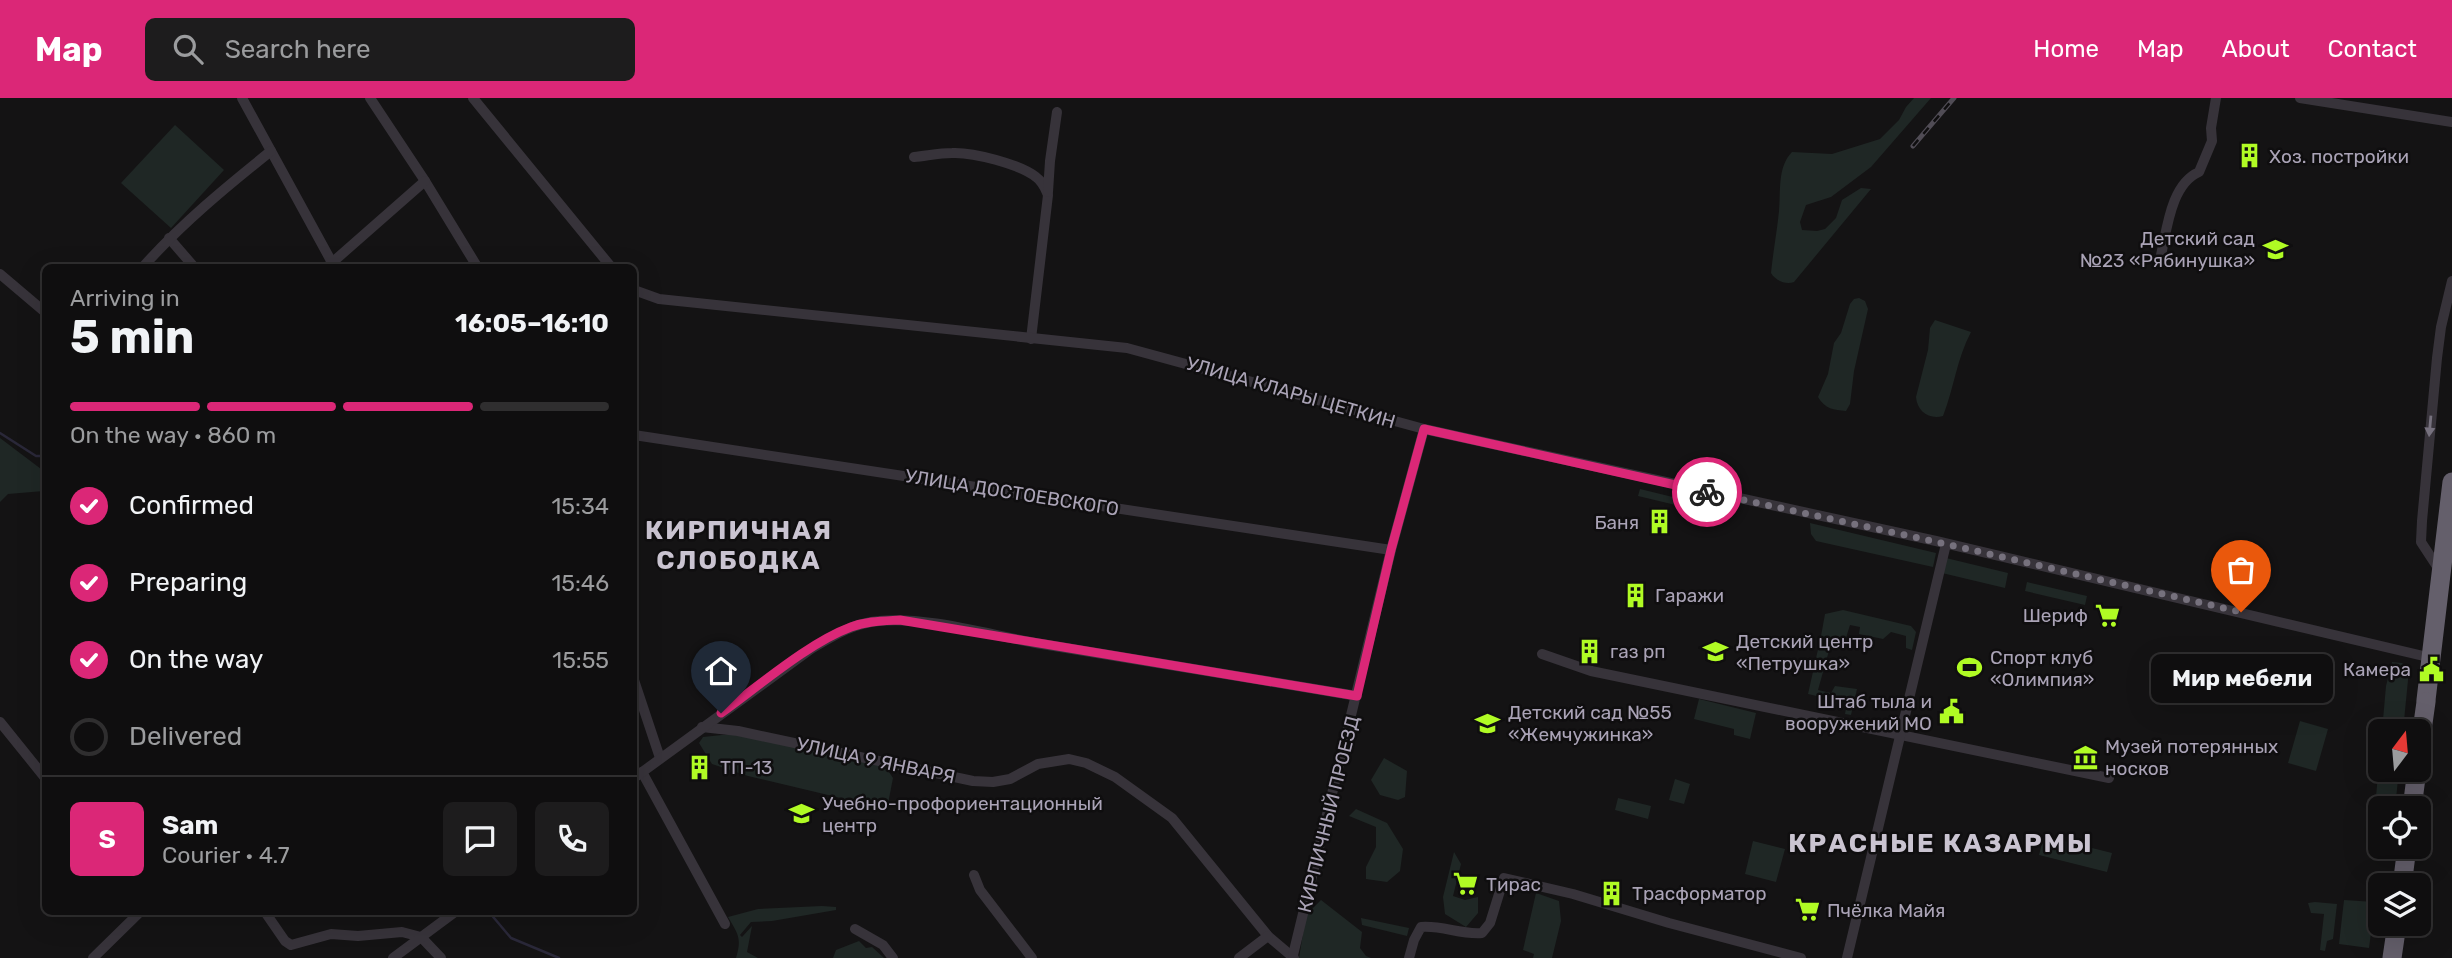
<!DOCTYPE html>
<meta charset="utf-8">
<style>
:root{--surface:#0f0e0f;--page:#1d1c1d;--text:#f1f3f6;--muted:#9b9c9e;--line:#2f2e2f;--accent:#db2777}
body{margin:0;font-family:Rubik,sans-serif;background:var(--page);color:var(--text);height:100vh;display:flex;flex-direction:column;font-size:26px;white-space:nowrap}
*{box-sizing:border-box;margin:0}
p{font-size:23px;color:var(--muted)}
.icon{flex:none;width:38px;height:38px;fill:none;stroke:currentColor;stroke-width:2;stroke-linecap:round;stroke-linejoin:round}
.map{position:relative;flex:1;overflow:hidden}
.side{position:absolute;left:42px;top:166px;width:595px;height:651px;display:flex;flex-direction:column;background:var(--surface);border-radius:10px;box-shadow:0 7px 28px #0002,0 0 0 2px var(--line)}
.side>*{flex:none}
.needle{width:46px;rotate:16deg}
.controls{position:absolute;left:2368px;top:621px;display:grid;gap:14px}
.controls a{display:grid;place-items:center;width:63px;height:63px;border-radius:10px;background:var(--surface);box-shadow:0 7px 28px #0002,0 0 0 2px var(--line);font-size:35px}
.pin{position:absolute;display:grid;place-items:center;width:60px;height:60px;color:#fff;margin:-72px -30px;border-radius:50% 50% 50% 0;rotate:-45deg;box-shadow:0 0 7px #0007}
.pin .icon{rotate:45deg}
.courier{position:absolute;display:grid;place-items:center;width:70px;height:70px;margin:-35px;border:5px solid #db2777;border-radius:50%;background:#fff;color:#222;box-shadow:0 2px 9px #0007}
.bubble{position:absolute;height:49px;border-radius:10px;background:var(--surface);box-shadow:0 7px 28px #0002,0 0 0 2px var(--line);font-size:23px;font-weight:700;line-height:49px;text-align:center}
.head em{font-style:normal;font-weight:700}
.head div{display:flex;flex-direction:column-reverse}
.head{display:flex;align-items:center;justify-content:space-between;height:119px;padding:0 28px}
h1{font-size:46px;font-weight:700;line-height:52px}
.bar{display:grid;grid-template-columns:repeat(4,1fr);gap:10px 7px;align-content:center;height:84px;padding:0 28px}
.bar i{height:9px;border-radius:5px;background:var(--line)}
.bar .current{background:var(--accent)}
.bar p{grid-column:span 4}
.line{display:flex;align-items:center;gap:18px;padding:0 28px;border-top:2px solid var(--line)}
.line div{flex:1}
.round{display:grid;place-items:center;flex:none;width:74px;height:74px;border-radius:10px;background:var(--page)}
ol{padding:0 28px;list-style:none}
li{display:flex;align-items:center;gap:21px;height:77px}
li p{margin-inline-start:auto}
li .icon{padding:7px;border-radius:50%;background:var(--accent);color:#fff;stroke-width:4}
li:last-child{color:var(--muted)}
li i{width:38px;height:38px;border:4px solid var(--line);border-radius:50%}
header{display:flex;align-items:center;gap:42px;box-sizing:border-box;height:98px;padding:0 35px;background:var(--accent);color:#fff}
header strong{font-size:33px}
nav{display:flex;gap:38px;margin-inline-start:auto;font-size:24px}
.search{width:490px;height:63px;background:var(--page);display:flex;align-items:center;gap:18px;box-sizing:border-box;padding:0 24px;border-radius:10px;color:var(--muted);font-size:26px}
.map>svg:first-child{display:block}
.green{fill:#1f2725}
.lines{fill:none;stroke-linecap:round;stroke-linejoin:round}
.stream{stroke:#2a2839;stroke-width:2.5}
.street{stroke:#37333a;stroke-width:10}
.highway{stroke:#645f6b;stroke-width:19}
.rail-casing{stroke:#504c55;stroke-width:5}
.rail{stroke:#0f0e0f;stroke-width:2.5;stroke-dasharray:8;stroke-linecap:butt}
.oneway{fill:#76717e}
.done{stroke:#76717d;stroke-width:7;stroke-dasharray:0 12.6}
.route{stroke:#db2777;stroke-width:9}
.labels{text-anchor:middle;stroke-width:5;stroke-linejoin:round;paint-order:stroke}
.poi-label{font-size:19px;fill:#aaa3b6;stroke:#0f0e0f;text-anchor:start}
.street-label{font-size:19px;fill:#aaa3b6;stroke:#0f0e0f}
.district-label{font-size:26px;font-weight:bold;letter-spacing:2px;fill:#cac4d1;stroke:#0f0e0f}
</style>
<header>
<strong>Map</strong>
<div class="search"><svg class="icon" aria-label="search" viewBox="0 0 24 24"><circle cx="10" cy="10" r="6"/><path d="M15 15l6 6"/></svg>Search here</div>
<nav><a>Home</a><a>Map</a><a>About</a><a>Contact</a></nav>
</header>
<div class="map">
<svg width="2452" height="860" viewBox="0 0 2452 860">
<rect width="100%" height="100%" fill="#141314"/>
<g class="green">
<path d="M 1914,0 L 1931,0 L 1871,69 L 1831,99 L 1806,107 L 1800,124 L 1802,132 L 1817,133 L 1825,131 L 1836,120 L 1842,102 L 1861,90 L 1871,91 L 1794,184 C 1785,187 1775,182 1771,175 C 1773,154 1777,134 1779,113 C 1781,94 1777,69 1792,54 L 1832,56 L 1880,41 L 1899,22 L 1906,9 Z"/>
<polygon points="175,27 224,72 171,130 121,85"/>
<path d="M 1859,200 L 1865,203 L 1868,211 L 1854,273 L 1850,306 L 1846,313 C 1834,312 1825,311 1818,299 L 1828,276 L 1834,245 L 1841,235 L 1850,206 L 1854,201 Z"/>
<path d="M 1935,222 L 1971,234 C 1957,260 1954,290 1943,318 C 1929,322 1917,313 1916,299 L 1928,252 L 1930,230 Z"/>
<polygon points="0,340 45,374 44,393 8,396 0,404"/>
<polygon points="1640,391 1685,402 1684,409 1638,398"/>
<polygon points="1810,425 1936,455 1933,469 1816,443 1811,436"/>
<polygon points="1946,460 2008,475 2005,490 1942,475"/>
<polygon points="2027,484 2087,498 2085,507 2025,493"/>
<polygon points="1843,512 1911,528 1916,534 1912,552 1906,550 1906,538 1891,534 1883,541 1859,536 1860,529 1850,527 1845,543 1821,538 1825,516"/>
<polygon points="1819,547 1830,549 1818,592 1831,595 1835,588 1857,591 1851,617 1845,616 1847,605 1808,596"/>
<polygon points="2392,564 2402,565 2409,572 2403,633 2382,633 2386,588"/>
<polygon points="1699,601 1756,615 1750,641 1734,637 1734,631 1694,621"/>
<polygon points="2300,623 2328,631 2316,673 2288,665"/>
<polygon points="722,637 741,637 885,668 893,680 887,711 748,678 712,666 699,645 703,639"/>
<polygon points="2380,653 2380,672 2399,672 2395,710 2380,710 2378,723 2375,710"/>
<polygon points="1384,660 1407,673 1405,699 1398,702 1380,697 1371,682"/>
<polygon points="1675,681 1690,686 1684,706 1669,702"/>
<polygon points="1618,700 1651,708 1648,721 1615,712"/>
<polygon points="1356,711 1387,725 1403,751 1400,773 1387,784 1366,781 1366,769 1376,749 1376,729 1349,718"/>
<polygon points="2044,738 2112,755 2107,774 2039,757"/>
<polygon points="1753,743 1785,751 1776,784 1745,776"/>
<polygon points="1454,754 1461,766 1453,798 1465,802 1478,799 1478,815 1466,829 1445,816 1443,799"/>
<polygon points="1536,795 1559,803 1561,823 1552,860 1533,860 1534,856 1523,852"/>
<polygon points="1321,802 1362,834 1360,850 1366,858 1371,860 1299,860 1306,817"/>
<polygon points="2344,802 2375,804 2369,850 2339,846"/>
<polygon points="2315,804 2337,806 2333,841 2327,843 2325,853 2320,852 2324,816 2311,815 2308,805"/>
<path d="M 822,808 L 836,809 L 836,812 L 772,823 L 751,824 L 740,837 L 742,839 L 752,828 L 747,854 L 758,860 L 736,860 C 742,840 738,836 728,819 L 758,811 Z"/>
<polygon points="1361,820 1409,830 1407,838 1362,827"/>
<polygon points="859,843 866,850 872,849 884,860 833,860 836,852"/>
</g>
<g class="lines">
<g class="stream">
<polyline points="0,335 36,358 46,358"/>
<polyline points="489,814 511,840 559,860"/>
</g>
<g class="street">
<polyline points="242,0 335,170"/>
<polyline points="370,0 425,83 478,170"/>
<polyline points="473,0 612,170"/>
<polyline points="2300,0 2452,24"/>
<path d="M 914,59 C 926,58 939,55 952,55 C 973,54 1019,66 1036,79 C 1043,84 1045,90 1048,97 L 1031,241"/>
<polyline points="1048,94 1050,63 1057,14"/>
<polyline points="169,140 195,170"/>
<path d="M 2161,157 C 2167,131 2171,86 2199,74 L 2212,43 L 2211,30 L 2216,0"/>
<path d="M 142,170 C 181,126 226,89 271,53"/>
<polyline points="326,170 425,83"/>
<polyline points="0,176 46,215"/>
<polyline points="634,192 659,201 1127,250 1424,331 1936,443 2432,560"/>
<polyline points="634,337 1391,452"/>
<polyline points="2440,473 2421,444 2422,423 2437,260 2441,229 2452,183"/>
<polyline points="1542,556 1591,573 2109,680"/>
<polyline points="634,582 660,660"/>
<polyline points="0,624 46,681"/>
<polyline points="702,629 738,633 973,683 993,684 1010,681 1038,666 1069,661 1086,665 1115,679 1172,720 1268,838 1294,860"/>
<polyline points="642,674 725,826"/>
<path d="M 634,680 L 811,551 C 833,538 853,525 879,523 C 928,518 993,538 1042,546 C 1146,564 1252,580 1357,598"/>
<polyline points="974,777 980,792 1032,860"/>
<polyline points="265,814 285,843 291,847 331,836 358,838 402,834 421,839 441,860"/>
<polyline points="855,831 883,847 893,860"/>
<polyline points="1293,857 1391,452 1424,331"/>
<polyline points="93,860 140,814"/>
<polyline points="393,860 455,814"/>
<polyline points="1239,860 1268,838"/>
<path d="M 1409,860 L 1414,842 L 1421,829 C 1442,827 1461,837 1482,835 L 1490,825 L 1504,780 L 1573,796 L 1669,825 L 1801,860"/>
<polyline points="1847,860 1946,446"/>
</g>
<g class="highway">
<polyline points="2426,602 2452,384"/>
<polyline points="2418,661 2426,604"/>
<polyline points="2412,710 2417,672"/>
<polyline points="2402,788 2407,749"/>
<polyline points="2392,860 2397,826"/>
</g>
<defs>
<polyline id="rail" points="1913,48 1954,0"/>
</defs>
<use href="#rail" class="rail-casing"/>
<use href="#rail" class="rail"/>
</g>
<defs><path id="oneway-solid" d="M-6-.8H1V-3.2L6.5 0L1 3.2V.8H-6Z" transform="scale(1.75)"/></defs>
<use class="oneway" href="#oneway-solid" transform="translate(2430 328) rotate(95)"/>
<g class="lines">
<polyline class="done" points="1707,394 1946,446 2241,514"/>
<path class="route" d="M 721,615 C 759,588 808,545 851,529 C 867,523 883,523 900,522 L 1357,598 L 1391,452 L 1424,331 L 1707,394"/>
</g>
<defs>
<symbol id="building-bare" viewBox="-9 -9 18 18"><path d="M-4-6H4V6H1V3H-1V6H-4ZM-2.5-4.3h1.7v1.8h-1.7ZM.8-4.3h1.7v1.8H.8ZM-2.5-1h1.7V.8h-1.7ZM.8-1h1.7V.8H.8Z" fill="#b0fb24" stroke="#0f0e0f" stroke-width="2.5" paint-order="stroke"/></symbol>
<symbol id="school-bare" viewBox="-9 -9 18 18"><path d="M0-5L7-2L0 1L-7-2ZM-4 1L0 2.5L4 1V4Q0 6-4 4Z" fill="#b0fb24" stroke="#0f0e0f" stroke-width="2.5" paint-order="stroke"/></symbol>
<symbol id="supermarket-bare" viewBox="-9 -9 18 18"><path d="M-6-5.5h2.5l.6 2H6L4.5 2H-2.5L-4.4-4H-6ZM-1.5 3.2a1.3 1.3 0 1 0 .1 0ZM3 3.2a1.3 1.3 0 1 0 .1 0Z" fill="#b0fb24" stroke="#0f0e0f" stroke-width="2.5" paint-order="stroke"/></symbol>
<symbol id="stadium-bare" viewBox="-9 -9 18 18"><path d="M0-5a6.5 5 0 1 0 0 10a6.5 5 0 1 0 0-10ZM-3.5-1.8h7v3.6h-7Z" fill="#b0fb24" stroke="#0f0e0f" stroke-width="2.5" paint-order="stroke"/></symbol>
<symbol id="civic-bare" viewBox="-9 -9 18 18"><path d="M-.6-6.5H3V-4.5H.6V-3L4-1V1h2V6H-6V1h2V-1L-.6-3ZM-1.2 2.5V6h2.4V2.5Z" fill="#b0fb24" stroke="#0f0e0f" stroke-width="2.5" paint-order="stroke"/></symbol>
<symbol id="museum-bare" viewBox="-9 -9 18 18"><path d="M0-6L6-3V-2H-6V-3ZM-5-1h2V3h-2ZM-1-1h2V3h-2ZM3-1h2V3H3ZM-6 4H6V6H-6Z" fill="#b0fb24" stroke="#0f0e0f" stroke-width="2.5" paint-order="stroke"/></symbol>
</defs>
<g fill-rule="evenodd">
<use href="#building-bare" x="2232" y="40" width="35" height="35"/>
<use href="#school-bare" x="2258" y="134" width="35" height="35"/>
<use href="#building-bare" x="1642" y="406" width="35" height="35"/>
<use href="#building-bare" x="1618" y="480" width="35" height="35"/>
<use href="#supermarket-bare" x="2090" y="500" width="35" height="35"/>
<use href="#building-bare" x="1572" y="536" width="35" height="35"/>
<use href="#school-bare" x="1698" y="536" width="35" height="35"/>
<use href="#stadium-bare" x="1952" y="552" width="35" height="35"/>
<use href="#civic-bare" x="2414" y="554" width="35" height="35"/>
<use href="#civic-bare" x="1934" y="596" width="35" height="35"/>
<use href="#school-bare" x="1470" y="608" width="35" height="35"/>
<use href="#museum-bare" x="2068" y="642" width="35" height="35"/>
<use href="#building-bare" x="682" y="652" width="35" height="35"/>
<use href="#school-bare" x="784" y="698" width="35" height="35"/>
<use href="#supermarket-bare" x="1448" y="768" width="35" height="35"/>
<use href="#building-bare" x="1594" y="778" width="35" height="35"/>
<use href="#supermarket-bare" x="1790" y="794" width="35" height="35"/>
</g>
<g class="labels">
<g class="poi-label">
<text x="2269" y="65">Хоз. постройки</text>
<text x="2255" y="147" text-anchor="end">Детский сад<tspan x="2255" dy="22">№23 «Рябинушка»</tspan></text>
<text x="1639" y="431" text-anchor="end">Баня</text>
<text x="1655" y="504">Гаражи</text>
<text x="2088" y="524" text-anchor="end">Шериф</text>
<text x="1736" y="550">Детский центр<tspan x="1736" dy="22">«Петрушка»</tspan></text>
<text x="1610" y="560">газ рп</text>
<text x="1990" y="566">Спорт клуб<tspan x="1990" dy="22">«Олимпия»</tspan></text>
<text x="2411" y="578" text-anchor="end">Камера</text>
<text x="1932" y="610" text-anchor="end">Штаб тыла и<tspan x="1932" dy="22">вооружений МО</tspan></text>
<text x="1508" y="621">Детский сад №55<tspan x="1508" dy="22">«Жемчужинка»</tspan></text>
<text x="2105" y="655">Музей потерянных<tspan x="2105" dy="22">носков</tspan></text>
<text x="720" y="676">ТП-13</text>
<text x="822" y="712">Учебно-профориентационный<tspan x="822" dy="22">центр</tspan></text>
<text x="1486" y="793">Тирас</text>
<text x="1632" y="802">Трасформатор</text>
<text x="1827" y="819">Пчёлка Майя</text>
</g>
<g class="street-label">
<text transform="translate(1291 294) rotate(16)" y="7">УЛИЦА КЛАРЫ ЦЕТКИН</text>
<text transform="translate(1012 394) rotate(9)" y="7">УЛИЦА ДОСТОЕВСКОГО</text>
<text transform="translate(876 662) rotate(12)" y="7">УЛИЦА 9 ЯНВАРЯ</text>
<text transform="translate(1328 716) rotate(-76)" y="7">КИРПИЧНЫЙ ПРОЕЗД</text>
</g>
<g class="district-label">
<text x="739" y="441">КИРПИЧНАЯ<tspan x="739" dy="30">СЛОБОДКА</tspan></text>
<text x="1941" y="754">КРАСНЫЕ КАЗАРМЫ</text>
</g>
</g>
</svg>
<div class="controls">
<a><svg class="needle" viewBox="-14 -14 28 28"><path d="M0-13l5 13h-10z" fill="#e53935"/><path d="M0 13l5-13h-10z" fill="#9b9c9e"/></svg></a>
<a><svg class="icon" aria-label="locate" viewBox="0 0 24 24"><circle cx="12" cy="12" r="6"/><path d="M12 2v4M12 18v4M2 12h4M18 12h4"/></svg></a>
<a><svg class="icon" aria-label="layers" viewBox="0 0 24 24"><path d="M12 4l9 5-9 5-9-5zM3 14l9 5 9-5"/></svg></a>
</div>
<div class="pin" style="left:2241px;top:514px;background:#ea580c"><svg class="icon" aria-label="bag" viewBox="0 0 24 24"><path d="M5 8h14l-1 12H6zM9 8a3 3 0 0 1 6 0"/></svg></div>
<div class="pin" style="left:721px;top:615px;background:#1f2937"><svg class="icon" aria-label="home" viewBox="0 0 24 24"><path d="M3 11l9-7 9 7M6 9v11h12V9"/></svg></div>
<div class="courier" style="left:1707px;top:394px"><svg class="icon" aria-label="bike" viewBox="0 0 24 24"><circle cx="6" cy="16" r="4"/><circle cx="18" cy="16" r="4"/><path d="M6 16l4-8h5l3 8M10 8l3 8H6M13 5h3"/></svg></div>
<div class="bubble" style="left:2151px;top:556px;width:182px">Мир мебели</div>
<section class="side">
<div class="head"><div><h1>5 min</h1><p>Arriving in</p></div><em>16:05–16:10</em></div>
<div class="bar"><i class="current"></i><i class="current"></i><i class="current"></i><i></i><p>On the way · 860 m</p></div>
<ol>
<li><svg class="icon" aria-label="check" viewBox="0 0 24 24"><path d="M5 12l5 5 9-10"/></svg>Confirmed<p>15:34</p></li>
<li><svg class="icon" aria-label="check" viewBox="0 0 24 24"><path d="M5 12l5 5 9-10"/></svg>Preparing<p>15:46</p></li>
<li><svg class="icon" aria-label="check" viewBox="0 0 24 24"><path d="M5 12l5 5 9-10"/></svg>On the way<p>15:55</p></li>
<li><i></i>Delivered</li>
</ol>
<div class="line" style="height:126px"><b class="round" style="background:var(--accent);color:#fff">S</b><div><b>Sam</b><p>Courier · 4.7</p></div><a class="round"><svg class="icon" aria-label="chat" viewBox="0 0 24 24"><path d="M4 5h16v11H9l-5 4z"/></svg></a><a class="round"><svg class="icon" aria-label="phone" viewBox="0 0 24 24"><path d="M5 4h4l2 5-3 2q2 4 5 5l2-3 5 2v4C11 20 4 13 5 4z"/></svg></a></div>
</section>
</div>
